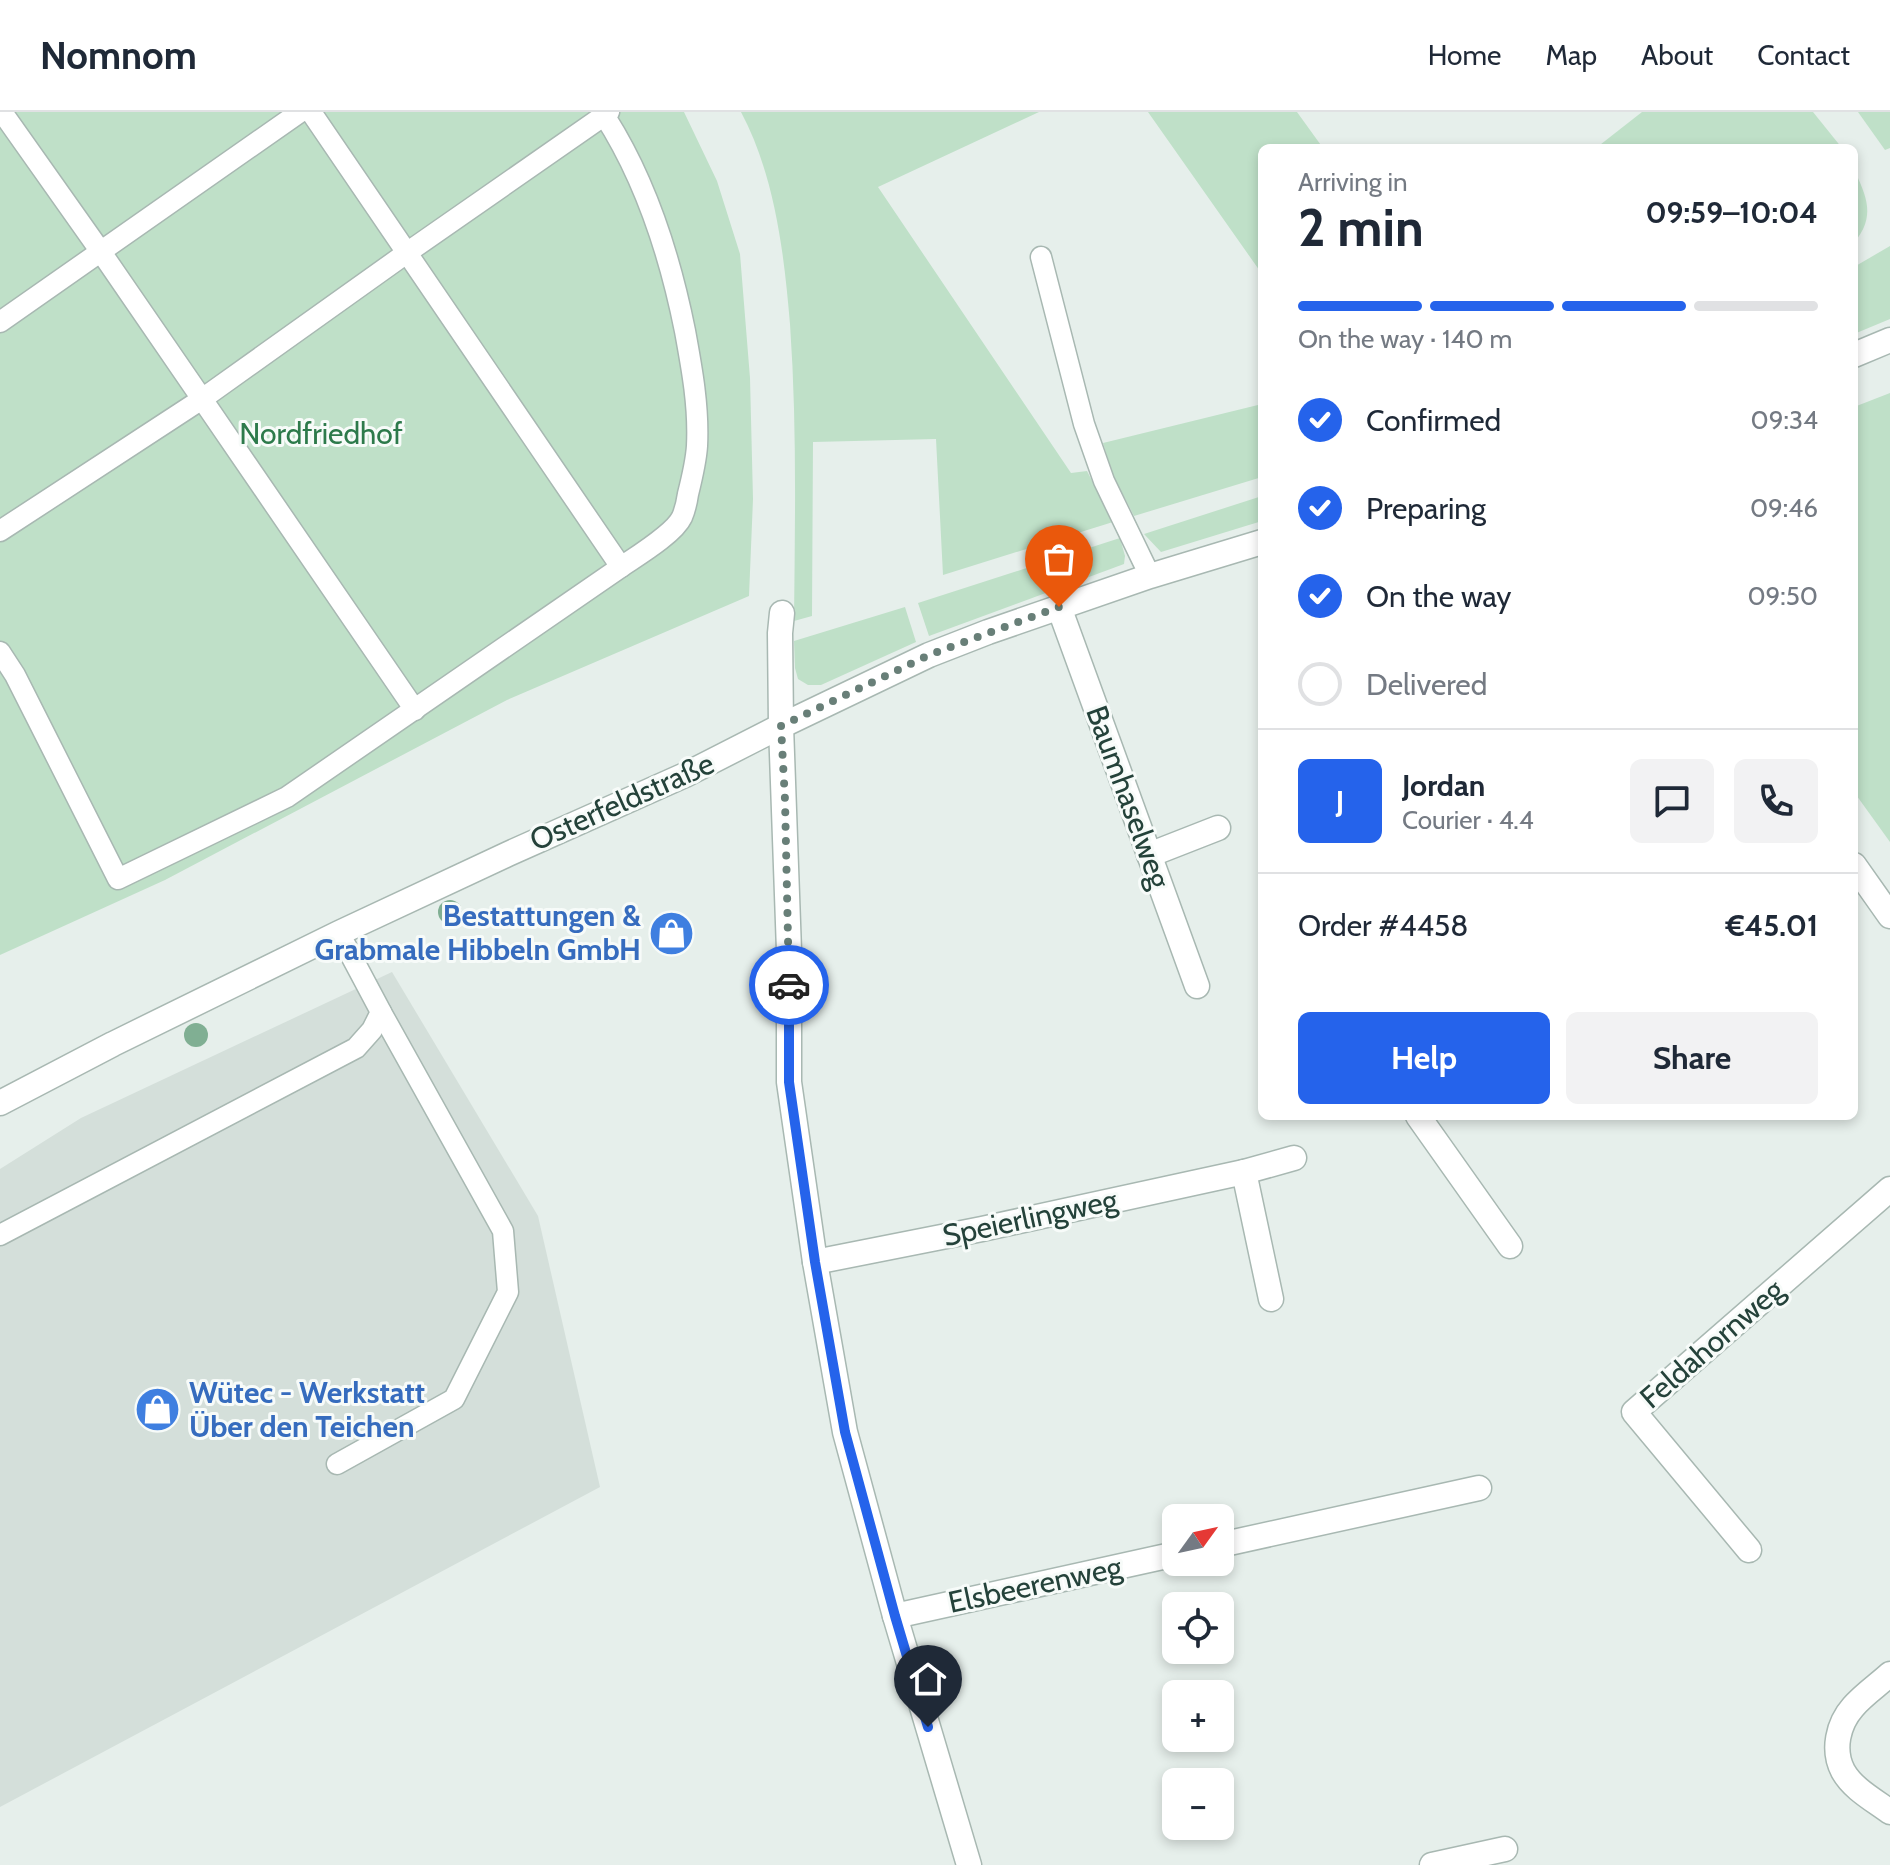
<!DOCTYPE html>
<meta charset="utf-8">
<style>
:root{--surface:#fff;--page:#f2f2f3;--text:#1f2937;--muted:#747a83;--line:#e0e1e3;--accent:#2563eb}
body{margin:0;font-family:Cabin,sans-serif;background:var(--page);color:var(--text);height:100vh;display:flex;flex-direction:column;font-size:30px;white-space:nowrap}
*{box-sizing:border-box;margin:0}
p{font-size:26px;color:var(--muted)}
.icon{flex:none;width:44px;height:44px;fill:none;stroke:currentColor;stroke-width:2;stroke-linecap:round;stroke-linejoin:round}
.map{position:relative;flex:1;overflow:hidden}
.panel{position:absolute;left:1258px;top:32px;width:600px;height:976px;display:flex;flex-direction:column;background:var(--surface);border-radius:12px;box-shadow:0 4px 12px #0003}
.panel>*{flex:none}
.needle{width:52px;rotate:57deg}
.buttons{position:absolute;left:1162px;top:1392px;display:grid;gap:16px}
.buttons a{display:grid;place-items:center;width:72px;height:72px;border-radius:12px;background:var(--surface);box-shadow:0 4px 12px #0003;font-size:40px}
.pin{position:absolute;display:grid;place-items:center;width:68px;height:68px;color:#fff;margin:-82px -34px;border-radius:50% 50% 50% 0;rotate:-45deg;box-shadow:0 0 8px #0007}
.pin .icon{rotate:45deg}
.courier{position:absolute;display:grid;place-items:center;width:80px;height:80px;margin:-40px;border:6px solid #2563eb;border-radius:50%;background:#fff;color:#222;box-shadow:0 2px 10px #0007}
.head em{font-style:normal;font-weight:700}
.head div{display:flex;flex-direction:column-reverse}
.head{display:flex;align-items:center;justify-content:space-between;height:136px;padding:0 40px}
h1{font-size:52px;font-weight:700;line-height:60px}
.bar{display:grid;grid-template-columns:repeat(4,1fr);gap:12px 8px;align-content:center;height:96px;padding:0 40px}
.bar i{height:10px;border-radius:6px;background:var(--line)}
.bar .active{background:var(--accent)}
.bar p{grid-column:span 4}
.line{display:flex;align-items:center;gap:20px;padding:0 40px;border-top:2px solid var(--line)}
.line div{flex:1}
.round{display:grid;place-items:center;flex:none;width:84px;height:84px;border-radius:12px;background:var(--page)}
ol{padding:0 40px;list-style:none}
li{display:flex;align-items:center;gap:24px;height:88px}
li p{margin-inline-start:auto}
li .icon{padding:8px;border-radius:50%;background:var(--accent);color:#fff;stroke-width:4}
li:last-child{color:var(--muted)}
li i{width:44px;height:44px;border:4px solid var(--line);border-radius:50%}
.button{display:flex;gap:16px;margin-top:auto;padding:16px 40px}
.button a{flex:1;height:92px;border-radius:12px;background:var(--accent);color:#fff;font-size:32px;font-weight:700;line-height:92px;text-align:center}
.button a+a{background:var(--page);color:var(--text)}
header{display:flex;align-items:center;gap:48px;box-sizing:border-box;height:112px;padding:0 40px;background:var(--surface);border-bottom:2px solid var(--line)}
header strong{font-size:38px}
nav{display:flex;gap:44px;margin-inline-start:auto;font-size:28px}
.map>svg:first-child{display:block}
.built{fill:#d4dfda}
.green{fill:#bfe0c8}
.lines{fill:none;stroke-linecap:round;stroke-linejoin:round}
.service-casing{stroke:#a8b8b2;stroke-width:23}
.minor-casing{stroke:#a8b8b2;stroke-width:27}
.tertiary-casing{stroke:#a8b8b2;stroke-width:27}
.service{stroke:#fff;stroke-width:20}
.minor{stroke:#fff;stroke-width:24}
.tertiary{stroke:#fff;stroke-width:24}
.tree{fill:#80af93}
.done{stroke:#687f78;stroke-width:8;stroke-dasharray:0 14.4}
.route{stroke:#2563eb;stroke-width:10}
.labels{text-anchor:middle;stroke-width:6;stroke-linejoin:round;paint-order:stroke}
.park-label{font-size:30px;fill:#2d7a4b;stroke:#f7fbf9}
.street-label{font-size:30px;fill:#24423a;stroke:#f7fbf9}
.shop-label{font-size:30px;font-weight:bold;fill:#366cbe;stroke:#f7fbf9;text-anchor:end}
</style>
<header>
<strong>Nomnom</strong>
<nav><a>Home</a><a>Map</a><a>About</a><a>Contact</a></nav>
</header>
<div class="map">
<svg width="1890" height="1753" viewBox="0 0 1890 1753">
<rect width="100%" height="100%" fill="#e6efeb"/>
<polygon class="built" points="392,860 538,1104 600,1375 0,1695 0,1057 81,1006"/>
<g class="green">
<polygon points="0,0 684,0 717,69 740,142 750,266 753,387 749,484 507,588 165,768 0,843"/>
<path d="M 741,0 L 1039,0 L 878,75 L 1071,361 L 1087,359 L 1113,410 L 943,463 L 936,327 L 813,330 L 812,504 L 794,509 C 795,410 797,311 790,212 C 784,141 775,64 741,0 Z"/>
<polygon points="1148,0 1297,0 1323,36 1262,36 1262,162"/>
<polygon points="1642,0 1813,0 1842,36 1596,36"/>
<polygon points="1858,0 1890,0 1890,36 1885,38"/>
<path d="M 1854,57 C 1867,86 1876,104 1854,131 Z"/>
<polygon points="1890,134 1890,207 1854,222 1854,155"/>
<polygon points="1890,281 1890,730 1854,680 1854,295"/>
<polygon points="1262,292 1262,365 1134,404 1113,363 1103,331"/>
<polygon points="1262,384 1262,409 1161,440 1144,422"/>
<polygon points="1120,426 1125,444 1124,452 929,524 918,491"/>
<polygon points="905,495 916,530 821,573 808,573 798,567 795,556 794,529"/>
</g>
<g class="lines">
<defs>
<g id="service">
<polyline points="2,0 101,140 202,287 408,140 609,0"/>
<path d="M 604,3 C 646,68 670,144 685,219 C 692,257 699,295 697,334 C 696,350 692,366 688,382 C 687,389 685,398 682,405 C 674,422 637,444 621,455"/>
<polyline points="1041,145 1084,312 1104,369 1150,464"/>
<polyline points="0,210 300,0"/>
<polyline points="0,419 202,287 415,598"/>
<polyline points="0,540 15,563 118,767 287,685 621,455 311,0"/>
<polyline points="0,1123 356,936 372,918 381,900 339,821"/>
<polyline points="337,1352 454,1287 508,1180 503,1119 381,900"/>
</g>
<g id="minor">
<polyline points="1059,495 1197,874"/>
<polyline points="782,501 780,521 781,614 789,839 789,970 815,1150 845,1320 895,1504 969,1753"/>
<polyline points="1149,743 1218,716"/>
<polyline points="1854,753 1890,804"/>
<polyline points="1418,1004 1510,1134"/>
<polyline points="1244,1060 1271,1187"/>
<polyline points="815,1150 982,1117 1244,1060 1294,1046"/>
<polyline points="1220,1433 1479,1376"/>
<polyline points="1749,1438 1634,1300 1890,1077"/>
<polyline points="895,1504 1176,1442"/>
<path d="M 1890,1562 C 1878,1573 1863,1583 1853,1595 C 1838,1612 1832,1638 1843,1659 C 1853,1677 1874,1688 1890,1700"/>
<polyline points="1432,1753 1505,1737"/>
</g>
<g id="tertiary">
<polyline points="1854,243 1890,228"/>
<polyline points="0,991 113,932 339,821 508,742 685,663 781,614 929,543 988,520 1150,464 1262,430"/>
</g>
</defs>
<use href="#service" class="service-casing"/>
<use href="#minor" class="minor-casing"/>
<use href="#tertiary" class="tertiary-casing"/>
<use href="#service" class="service"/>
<use href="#minor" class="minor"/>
<use href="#tertiary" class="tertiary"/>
</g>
<g class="tree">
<circle cx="450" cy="800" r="12"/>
<circle cx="196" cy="923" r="12"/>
</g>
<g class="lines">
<polyline class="done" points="789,873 785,688 781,614 929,543 1059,495"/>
<polyline class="route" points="789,873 789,970 815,1150 845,1320 895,1504 928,1615"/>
</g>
<defs>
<symbol id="shop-disc" viewBox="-11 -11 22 22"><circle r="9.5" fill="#3f7fe0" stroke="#f7fbf9"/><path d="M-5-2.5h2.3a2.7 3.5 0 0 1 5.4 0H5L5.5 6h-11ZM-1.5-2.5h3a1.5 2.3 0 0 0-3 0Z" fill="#fff"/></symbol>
</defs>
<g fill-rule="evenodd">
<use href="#shop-disc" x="646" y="796" width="51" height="51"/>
<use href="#shop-disc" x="132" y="1272" width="51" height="51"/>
</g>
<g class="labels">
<g class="park-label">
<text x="321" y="332">Nordfriedhof</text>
</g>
<g class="street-label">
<text transform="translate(1128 685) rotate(70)" y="10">Baumhaselweg</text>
<text transform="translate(622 690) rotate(-24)" y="10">Osterfeldstraße</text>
<text transform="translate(1030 1106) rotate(-12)" y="10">Speierlingweg</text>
<text transform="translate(1712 1232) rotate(-41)" y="10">Feldahornweg</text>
<text transform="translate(1035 1473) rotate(-12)" y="10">Elsbeerenweg</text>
</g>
<g class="shop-label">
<text x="641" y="814">Bestattungen &amp;<tspan x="641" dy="34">Grabmale Hibbeln GmbH</tspan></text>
<text x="189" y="1291" text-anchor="start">Wütec - Werkstatt<tspan x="189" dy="34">Über den Teichen</tspan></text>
</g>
</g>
</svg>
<div class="buttons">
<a><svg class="needle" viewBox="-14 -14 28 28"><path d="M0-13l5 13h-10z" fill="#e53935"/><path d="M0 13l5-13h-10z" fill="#747a83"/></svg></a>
<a><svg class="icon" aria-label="locate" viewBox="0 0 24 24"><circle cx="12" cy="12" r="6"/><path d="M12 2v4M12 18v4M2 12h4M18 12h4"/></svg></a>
<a>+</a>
<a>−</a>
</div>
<div class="pin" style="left:1059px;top:495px;background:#ea580c"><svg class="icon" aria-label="bag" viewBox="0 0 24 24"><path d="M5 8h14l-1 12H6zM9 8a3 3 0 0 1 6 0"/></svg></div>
<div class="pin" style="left:928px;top:1615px;background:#1f2937"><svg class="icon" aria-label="home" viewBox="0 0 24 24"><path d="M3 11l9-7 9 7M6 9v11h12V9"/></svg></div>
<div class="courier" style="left:789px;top:873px"><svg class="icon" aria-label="car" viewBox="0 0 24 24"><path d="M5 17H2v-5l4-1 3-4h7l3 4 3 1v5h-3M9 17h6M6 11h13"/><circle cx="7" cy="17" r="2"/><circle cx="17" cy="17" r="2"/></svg></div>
<section class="panel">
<div class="head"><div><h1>2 min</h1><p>Arriving in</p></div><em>09:59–10:04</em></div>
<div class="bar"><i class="active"></i><i class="active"></i><i class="active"></i><i></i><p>On the way · 140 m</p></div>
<ol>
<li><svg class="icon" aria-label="check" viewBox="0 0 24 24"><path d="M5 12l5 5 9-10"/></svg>Confirmed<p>09:34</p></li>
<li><svg class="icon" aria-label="check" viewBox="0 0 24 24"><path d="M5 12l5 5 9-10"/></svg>Preparing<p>09:46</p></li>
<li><svg class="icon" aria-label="check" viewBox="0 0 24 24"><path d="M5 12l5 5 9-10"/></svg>On the way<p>09:50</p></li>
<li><i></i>Delivered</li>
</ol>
<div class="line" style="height:144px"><b class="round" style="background:var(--accent);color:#fff">J</b><div><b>Jordan</b><p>Courier · 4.4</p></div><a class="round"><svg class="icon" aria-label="chat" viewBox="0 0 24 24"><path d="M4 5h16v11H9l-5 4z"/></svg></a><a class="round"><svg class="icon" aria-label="phone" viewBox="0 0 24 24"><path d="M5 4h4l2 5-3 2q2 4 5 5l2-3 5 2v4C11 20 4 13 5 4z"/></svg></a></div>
<div class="line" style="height:104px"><div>Order #4458</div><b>€45.01</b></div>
<div class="button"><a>Help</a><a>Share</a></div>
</section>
</div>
